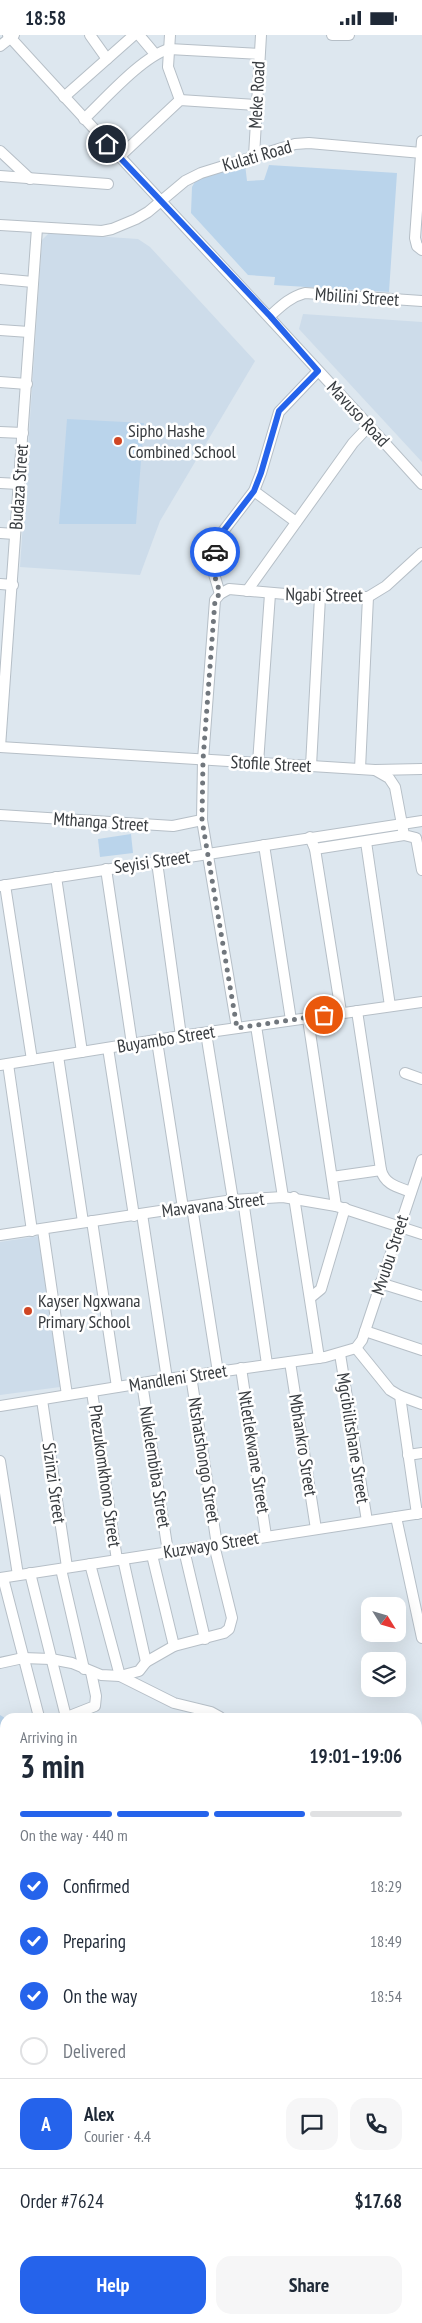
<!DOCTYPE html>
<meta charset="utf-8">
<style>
:root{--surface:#fff;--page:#f6f6f7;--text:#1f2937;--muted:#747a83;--line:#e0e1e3;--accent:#2563eb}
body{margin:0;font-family:"PT Sans Narrow",sans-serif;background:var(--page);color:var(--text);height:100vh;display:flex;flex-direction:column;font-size:19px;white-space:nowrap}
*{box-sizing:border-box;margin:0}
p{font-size:16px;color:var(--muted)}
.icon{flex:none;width:28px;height:28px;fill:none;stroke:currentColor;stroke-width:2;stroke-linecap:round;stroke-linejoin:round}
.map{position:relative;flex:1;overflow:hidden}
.panel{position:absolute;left:0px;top:1678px;width:422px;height:611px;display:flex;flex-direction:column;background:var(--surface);border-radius:15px 15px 0 0;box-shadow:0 5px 20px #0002}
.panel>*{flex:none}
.needle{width:32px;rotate:127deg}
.controls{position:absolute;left:361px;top:1562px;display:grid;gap:10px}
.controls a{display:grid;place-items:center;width:45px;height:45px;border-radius:10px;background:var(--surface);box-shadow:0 5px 20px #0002;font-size:25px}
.pin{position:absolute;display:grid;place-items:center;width:42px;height:42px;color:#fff;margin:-21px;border:2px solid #fff;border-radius:50%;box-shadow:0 1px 5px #0007}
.courier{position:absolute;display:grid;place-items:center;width:50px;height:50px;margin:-25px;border:4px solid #2563eb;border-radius:50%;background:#fff;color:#222;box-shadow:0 1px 6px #0007}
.headline em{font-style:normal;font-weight:700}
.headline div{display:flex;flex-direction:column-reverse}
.headline{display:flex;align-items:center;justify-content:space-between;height:85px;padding:0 20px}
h1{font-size:32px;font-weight:700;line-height:38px}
.bar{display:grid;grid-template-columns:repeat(4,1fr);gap:8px 5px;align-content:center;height:60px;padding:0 20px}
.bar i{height:6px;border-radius:4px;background:var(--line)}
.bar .active{background:var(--accent)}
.bar p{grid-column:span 4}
.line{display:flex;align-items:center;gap:12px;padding:0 20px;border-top:1px solid var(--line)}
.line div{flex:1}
.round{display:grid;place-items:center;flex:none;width:52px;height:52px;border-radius:15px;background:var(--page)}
ol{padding:0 20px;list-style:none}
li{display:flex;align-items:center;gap:15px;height:55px}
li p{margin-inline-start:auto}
li .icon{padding:5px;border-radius:50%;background:var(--accent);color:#fff;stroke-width:4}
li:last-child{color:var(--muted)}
li i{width:28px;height:28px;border:2px solid var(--line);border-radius:50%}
.primary-button{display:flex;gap:10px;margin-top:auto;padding:10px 20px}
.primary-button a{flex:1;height:58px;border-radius:15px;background:var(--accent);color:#fff;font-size:20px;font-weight:700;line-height:58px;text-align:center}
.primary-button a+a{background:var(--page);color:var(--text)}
.status{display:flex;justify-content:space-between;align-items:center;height:35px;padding:0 25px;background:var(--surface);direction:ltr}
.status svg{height:14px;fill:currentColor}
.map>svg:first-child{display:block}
.built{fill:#cddcea}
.green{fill:#bad4eb}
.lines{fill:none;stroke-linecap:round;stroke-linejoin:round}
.minor-casing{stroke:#b6bfc7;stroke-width:12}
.minor{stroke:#fff;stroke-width:10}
.rail-casing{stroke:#888f95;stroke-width:4.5}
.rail{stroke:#fff;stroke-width:2.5;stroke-dasharray:8;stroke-linecap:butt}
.done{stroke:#71777d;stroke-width:5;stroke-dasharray:0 9}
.route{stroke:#2563eb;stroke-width:6}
.poi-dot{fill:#d04624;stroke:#fff;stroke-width:2}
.labels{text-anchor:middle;stroke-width:5;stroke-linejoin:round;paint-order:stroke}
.street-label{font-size:18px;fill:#373b3f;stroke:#fff}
.poi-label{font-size:18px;fill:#373b3f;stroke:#fff;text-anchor:start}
</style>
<div class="status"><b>18:58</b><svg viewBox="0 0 49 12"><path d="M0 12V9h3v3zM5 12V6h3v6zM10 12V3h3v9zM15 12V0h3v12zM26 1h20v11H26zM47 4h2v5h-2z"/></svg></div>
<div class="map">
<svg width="422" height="2288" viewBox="0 0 422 2288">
<rect width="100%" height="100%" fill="#dde7ef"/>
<g class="built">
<polygon points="49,198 138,204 150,212 255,326 160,486 140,540 20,532 42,205"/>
<polygon points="303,279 422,287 422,427 299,294"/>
<polygon points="45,1200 65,1344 60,1352 0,1360 0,1207"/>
</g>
<g class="green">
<polygon points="245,129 247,146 264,145 269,130 397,138 389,257 274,250 275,242 248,240 191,178 192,152 196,145"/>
<polygon points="67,384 144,388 136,489 59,489"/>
<polygon points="131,799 133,818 100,822 98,804"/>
<polygon points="0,1680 5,1683 5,1877 0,1881"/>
</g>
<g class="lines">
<defs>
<g id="minor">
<path d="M 8,0 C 145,151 286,298 422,449"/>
<polyline points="90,0 107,24"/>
<polyline points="139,0 155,19"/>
<polyline points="170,0 168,32 180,65"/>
<polyline points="332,0 349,0"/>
<polyline points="0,11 14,0"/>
<polyline points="64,62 134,0"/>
<path d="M 84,84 C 105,64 143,21 169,14 L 259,19"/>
<polyline points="422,106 415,203 417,211 422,215"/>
<polyline points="0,116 30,144"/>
<polyline points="254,121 261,0"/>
<polyline points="119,122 180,65 256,70"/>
<polyline points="0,141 108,149"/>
<polyline points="0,190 102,196 112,194 136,184 148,177 185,146 201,138 295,109 309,108 422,118"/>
<polyline points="0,244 33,247"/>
<path d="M 270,281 C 281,271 290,262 305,258 L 422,266"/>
<polyline points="0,295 29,297"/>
<polyline points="0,347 27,349"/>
<polyline points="0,397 23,398"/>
<polyline points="0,448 19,449"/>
<polyline points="254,456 296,487"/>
<polyline points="0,498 15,499"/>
<polyline points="0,549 13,550"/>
<polyline points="247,556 353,408 369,391"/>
<polyline points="220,559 214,539 216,509 221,499 254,456 261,438 279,377 318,336"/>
<polyline points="0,712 37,193"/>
<polyline points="0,712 311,731 375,735 422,734"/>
<polyline points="258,728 270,559"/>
<polyline points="311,731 320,562"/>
<polyline points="360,734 368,562"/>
<polyline points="375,735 389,743 395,752 404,800 416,803 422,835"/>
<polyline points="0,780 173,791 202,785"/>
<polyline points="310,802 315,814 341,977"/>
<polyline points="366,807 390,971"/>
<polyline points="264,810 291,985"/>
<polyline points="315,814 404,800"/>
<polyline points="157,827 181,1001"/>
<polyline points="106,834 132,1009"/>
<polyline points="56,842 82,1017"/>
<polyline points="5,850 32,1025"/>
<polyline points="0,851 422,786"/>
<polyline points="308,984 336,1171"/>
<polyline points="256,991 283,1162"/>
<polyline points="237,993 202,785 203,725 215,565 220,559 229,554 320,562 368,562 386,551 422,518"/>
<polyline points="206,998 233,1165"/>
<polyline points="157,1006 183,1173"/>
<polyline points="108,1013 134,1181"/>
<polyline points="58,1021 83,1187"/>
<polyline points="8,1029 32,1196"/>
<polyline points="0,1030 181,1001 422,967"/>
<polyline points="405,1038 422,1044"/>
<path d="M 381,1135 C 385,1150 398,1152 411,1157"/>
<polyline points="332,1142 381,1135 357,976"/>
<polyline points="294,1162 319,1323"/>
<polyline points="243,1165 267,1329"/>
<polyline points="192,1172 218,1337"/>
<polyline points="142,1179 167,1344"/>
<polyline points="92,1186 117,1352"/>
<polyline points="43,1195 67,1360"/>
<polyline points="0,1200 233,1165 283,1162 336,1171 422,1199"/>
<polyline points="380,1248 422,1261"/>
<polyline points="310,1263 321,1254 345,1173"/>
<polyline points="365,1296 422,1315"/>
<polyline points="356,1313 390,1355 400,1361 417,1479"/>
<polyline points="340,1319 367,1486"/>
<polyline points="290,1327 316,1494"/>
<polyline points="241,1333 266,1501"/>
<polyline points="191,1341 217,1510"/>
<polyline points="142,1348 168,1517"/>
<polyline points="92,1357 117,1525"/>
<polyline points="400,1361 422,1369"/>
<polyline points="42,1365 67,1532"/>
<polyline points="0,1371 167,1344 325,1322 356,1313 362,1305 422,1125"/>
<polyline points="408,1420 422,1418"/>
<polyline points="0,1426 18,1540"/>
<polyline points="396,1482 422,1603"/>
<polyline points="184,1515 205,1604"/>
<polyline points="152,1520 174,1611"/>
<polyline points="123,1524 146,1627"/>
<polyline points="90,1529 120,1641 174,1668 211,1677 220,1682"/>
<polyline points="61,1534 84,1634"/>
<polyline points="30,1538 66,1682"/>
<polyline points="0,1543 422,1478"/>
<polyline points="3,1543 39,1682"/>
<polyline points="0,1628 23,1623 51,1624 72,1628 101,1640 120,1641 139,1636 146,1627 174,1611 224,1598 229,1594 232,1583 214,1510"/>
<polyline points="67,1682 95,1671 96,1661 91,1637"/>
</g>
</defs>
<use href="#minor" class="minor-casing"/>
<use href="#minor" class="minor"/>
<defs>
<g id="rail">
<polyline points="418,1729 422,1726"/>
<polyline points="418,1764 422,1758"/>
<polyline points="418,1786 422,1780"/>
<polyline points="0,2058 5,2054"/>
</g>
</defs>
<use href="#rail" class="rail-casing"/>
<use href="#rail" class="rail"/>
</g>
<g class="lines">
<polyline class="done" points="215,517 214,539 220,558 215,565 203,725 202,785 237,993 324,980"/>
<polyline class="route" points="107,109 270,281 318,336 279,376 261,438 254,456 221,499 215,517"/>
</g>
<g class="poi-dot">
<circle cx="118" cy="406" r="5"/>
<circle cx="28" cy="1276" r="5"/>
</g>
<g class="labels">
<g class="street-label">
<text transform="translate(257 60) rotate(-87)" y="6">Meke Road</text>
<text transform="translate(257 121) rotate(-16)" y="6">Kulati Road</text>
<text transform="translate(357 262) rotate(4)" y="6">Mbilini Street</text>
<text transform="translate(358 379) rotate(47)" y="6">Mavuso Road</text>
<text transform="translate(19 452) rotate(-86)" y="6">Budaza Street</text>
<text transform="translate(324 560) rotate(1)" y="6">Ngabi Street</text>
<text transform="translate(271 729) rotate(3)" y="6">Stofile Street</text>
<text transform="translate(101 787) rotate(4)" y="6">Mthanga Street</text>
<text transform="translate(152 827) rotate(-8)" y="6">Seyisi Street</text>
<text transform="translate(166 1004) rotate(-9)" y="6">Buyambo Street</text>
<text transform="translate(213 1170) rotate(-7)" y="6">Mavavana Street</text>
<text transform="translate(390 1220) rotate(-72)" y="6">Mvubu Street</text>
<text transform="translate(178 1343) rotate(-9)" y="6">Mandleni Street</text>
<text transform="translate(353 1403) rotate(81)" y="6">Mgcibilitshane Street</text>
<text transform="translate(303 1410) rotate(81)" y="6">Mbhankro Street</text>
<text transform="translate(254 1417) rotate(81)" y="6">Ntletlekwane Street</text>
<text transform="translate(204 1425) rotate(81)" y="6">Ntshatshongo Street</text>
<text transform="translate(155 1432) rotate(81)" y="6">Nukelembiba Street</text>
<text transform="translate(105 1441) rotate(82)" y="6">Phezukomkhono Street</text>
<text transform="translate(54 1448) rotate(82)" y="6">Sizinzi Street</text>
<text transform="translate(211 1510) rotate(-9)" y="6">Kuzwayo Street</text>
</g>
<g class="poi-label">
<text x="128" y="402">Sipho Hashe<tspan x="128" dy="21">Combined School</tspan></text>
<text x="38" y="1272">Kayser Ngxwana<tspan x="38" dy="21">Primary School</tspan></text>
</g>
</g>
</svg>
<div class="controls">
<a><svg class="needle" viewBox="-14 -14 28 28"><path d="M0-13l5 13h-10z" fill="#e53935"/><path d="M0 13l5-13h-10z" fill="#747a83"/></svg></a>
<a><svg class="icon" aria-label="layers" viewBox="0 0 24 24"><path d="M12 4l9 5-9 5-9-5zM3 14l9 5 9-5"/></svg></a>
</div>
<div class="pin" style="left:324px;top:980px;background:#ea580c"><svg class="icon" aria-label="bag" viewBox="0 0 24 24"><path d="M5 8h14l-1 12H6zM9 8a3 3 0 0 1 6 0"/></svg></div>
<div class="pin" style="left:107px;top:109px;background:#1f2937"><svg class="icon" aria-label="home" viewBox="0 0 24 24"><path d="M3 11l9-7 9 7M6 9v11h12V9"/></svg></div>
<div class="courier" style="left:215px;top:517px"><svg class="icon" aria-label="car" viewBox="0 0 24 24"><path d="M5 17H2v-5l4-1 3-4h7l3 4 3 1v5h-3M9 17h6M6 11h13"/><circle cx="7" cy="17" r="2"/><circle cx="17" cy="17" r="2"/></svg></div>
<section class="panel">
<div class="headline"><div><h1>3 min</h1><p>Arriving in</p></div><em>19:01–19:06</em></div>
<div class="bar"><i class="active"></i><i class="active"></i><i class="active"></i><i></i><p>On the way · 440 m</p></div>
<ol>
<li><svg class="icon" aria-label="check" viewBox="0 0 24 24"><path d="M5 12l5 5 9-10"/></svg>Confirmed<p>18:29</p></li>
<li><svg class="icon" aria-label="check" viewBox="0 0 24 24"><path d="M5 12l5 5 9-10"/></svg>Preparing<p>18:49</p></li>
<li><svg class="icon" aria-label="check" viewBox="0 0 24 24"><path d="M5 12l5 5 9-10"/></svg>On the way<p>18:54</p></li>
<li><i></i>Delivered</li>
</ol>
<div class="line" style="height:90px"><b class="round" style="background:var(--accent);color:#fff">A</b><div><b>Alex</b><p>Courier · 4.4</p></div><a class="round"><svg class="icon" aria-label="chat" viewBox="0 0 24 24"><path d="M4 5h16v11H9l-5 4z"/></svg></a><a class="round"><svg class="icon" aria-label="phone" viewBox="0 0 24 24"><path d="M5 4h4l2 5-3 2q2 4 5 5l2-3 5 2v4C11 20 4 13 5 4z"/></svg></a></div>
<div class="line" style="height:65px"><div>Order #7624</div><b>$17.68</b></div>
<div class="primary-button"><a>Help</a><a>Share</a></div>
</section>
</div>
